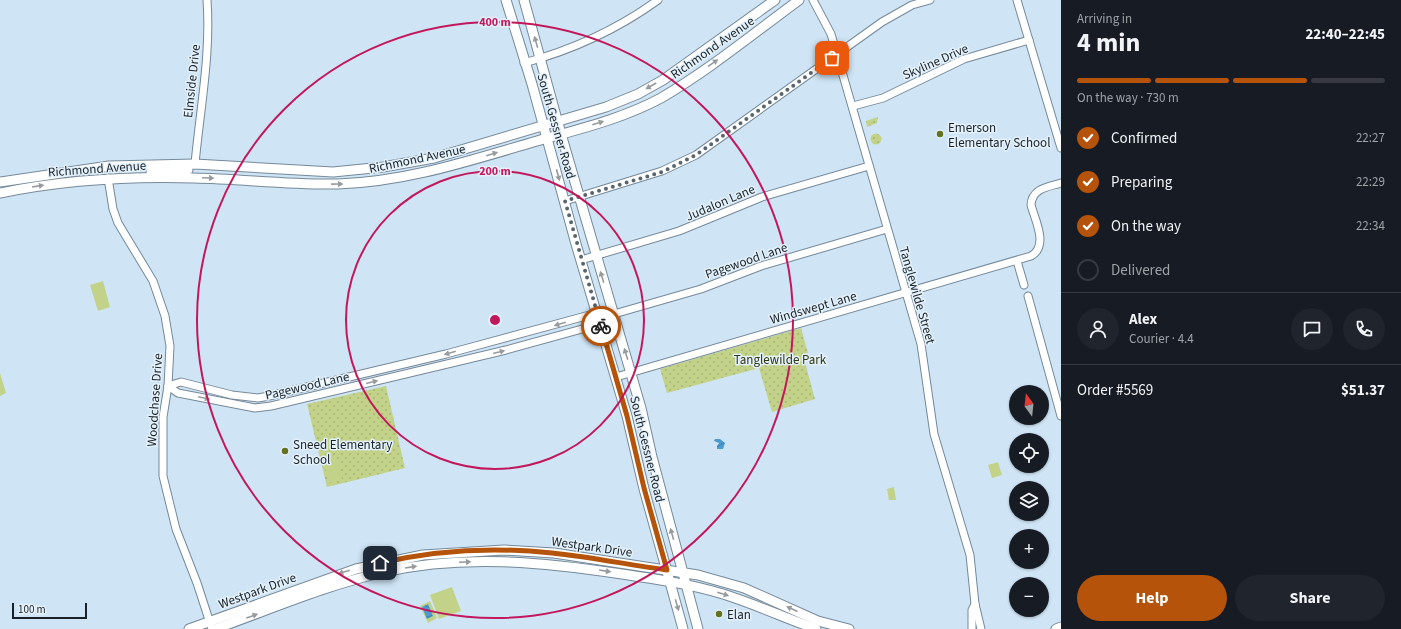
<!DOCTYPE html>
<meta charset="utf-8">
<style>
:root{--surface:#171b24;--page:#20242c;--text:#f1f3f6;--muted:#9ea1a6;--line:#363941;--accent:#b45309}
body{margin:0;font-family:"Source Sans 3",sans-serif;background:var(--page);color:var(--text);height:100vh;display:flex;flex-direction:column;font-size:15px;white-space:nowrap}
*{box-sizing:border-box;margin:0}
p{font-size:13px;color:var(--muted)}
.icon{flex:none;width:22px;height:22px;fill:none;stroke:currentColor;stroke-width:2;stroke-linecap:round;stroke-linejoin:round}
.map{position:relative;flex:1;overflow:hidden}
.sheet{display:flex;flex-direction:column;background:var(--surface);width:340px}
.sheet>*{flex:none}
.needle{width:26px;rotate:345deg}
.fabs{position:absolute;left:1009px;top:385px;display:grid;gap:8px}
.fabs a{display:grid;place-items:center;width:40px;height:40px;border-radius:50%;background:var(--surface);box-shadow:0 1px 3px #0004;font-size:20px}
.scale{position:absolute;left:12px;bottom:10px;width:75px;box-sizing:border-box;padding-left:4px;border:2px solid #182127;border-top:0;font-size:11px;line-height:14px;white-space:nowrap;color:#182127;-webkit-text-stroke:3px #e4f1fb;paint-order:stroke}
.pin{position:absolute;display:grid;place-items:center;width:34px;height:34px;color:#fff;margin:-17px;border-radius:8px;box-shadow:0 2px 6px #0006}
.courier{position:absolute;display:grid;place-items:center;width:40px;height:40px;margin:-20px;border:3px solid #b45309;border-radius:50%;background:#fff;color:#222;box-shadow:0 1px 5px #0007}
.overview em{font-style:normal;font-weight:700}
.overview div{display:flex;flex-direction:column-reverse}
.overview{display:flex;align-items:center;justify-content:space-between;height:68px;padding:0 16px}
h1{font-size:26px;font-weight:700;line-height:30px}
.bar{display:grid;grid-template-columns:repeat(4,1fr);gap:6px 4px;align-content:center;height:48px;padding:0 16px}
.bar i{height:5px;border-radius:3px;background:var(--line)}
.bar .current{background:var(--accent)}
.bar p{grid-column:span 4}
.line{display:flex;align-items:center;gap:10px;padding:0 16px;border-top:1px solid var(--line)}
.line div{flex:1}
.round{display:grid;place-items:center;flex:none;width:42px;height:42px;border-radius:21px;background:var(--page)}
ol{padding:0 16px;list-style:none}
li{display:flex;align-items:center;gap:12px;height:44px}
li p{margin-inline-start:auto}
li .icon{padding:4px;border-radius:50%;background:var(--accent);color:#fff;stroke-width:4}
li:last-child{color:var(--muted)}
li i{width:22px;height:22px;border:2px solid var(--line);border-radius:50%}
.cta{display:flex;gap:8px;margin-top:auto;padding:8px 16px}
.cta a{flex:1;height:46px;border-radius:24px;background:var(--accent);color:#fff;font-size:16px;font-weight:700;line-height:46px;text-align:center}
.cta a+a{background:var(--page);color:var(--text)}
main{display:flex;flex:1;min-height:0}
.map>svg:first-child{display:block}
.grass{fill:url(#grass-dots)}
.pitch{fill:#c2d288}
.water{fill:url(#water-waves)}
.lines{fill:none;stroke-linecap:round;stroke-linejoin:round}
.minor-casing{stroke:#758999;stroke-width:9}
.major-casing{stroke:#758999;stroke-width:11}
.minor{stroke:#fff;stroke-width:7}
.major{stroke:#fff;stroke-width:9}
.oneway{fill:#979b9e}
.done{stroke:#58666f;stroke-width:4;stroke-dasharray:0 7.2}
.route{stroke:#b45309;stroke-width:5}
.ring{fill:none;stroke:#c2185b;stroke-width:2}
.poi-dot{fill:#64721d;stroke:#e4f1fb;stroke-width:1.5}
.labels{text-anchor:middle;stroke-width:3;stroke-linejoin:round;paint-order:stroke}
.street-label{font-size:13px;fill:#182127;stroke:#e4f1fb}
.poi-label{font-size:13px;fill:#182127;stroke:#e4f1fb;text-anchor:start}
.park-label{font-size:13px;fill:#303713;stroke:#e4f1fb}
.centre{fill:#c2185b;stroke:#e4f1fb;stroke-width:2}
.ring-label{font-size:12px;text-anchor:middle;font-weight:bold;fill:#c2185b;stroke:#e4f1fb;stroke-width:3;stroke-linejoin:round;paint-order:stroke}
</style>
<main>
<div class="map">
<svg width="1061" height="629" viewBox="0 0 1061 629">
<defs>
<pattern id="grass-dots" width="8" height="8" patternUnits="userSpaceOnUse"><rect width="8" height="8" fill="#c2d288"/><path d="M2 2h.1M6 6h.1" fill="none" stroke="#a6b475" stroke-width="1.8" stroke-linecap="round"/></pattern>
<pattern id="water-waves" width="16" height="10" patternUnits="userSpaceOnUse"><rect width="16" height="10" fill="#4c9cd0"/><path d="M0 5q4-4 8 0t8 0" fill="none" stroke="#3e7fa9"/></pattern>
</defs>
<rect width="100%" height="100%" fill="#cfe5f6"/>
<g class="grass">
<polygon points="878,117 877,123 867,127 866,121"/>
<circle cx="876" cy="139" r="5.5"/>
<polygon points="801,328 808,353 803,355 815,399 772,412 759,368 667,393 660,369"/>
<polygon points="386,386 405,468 327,487 307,404"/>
</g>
<g class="pitch">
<polygon points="103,281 110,307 98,311 90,285"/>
<polygon points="0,373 6,393 0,396"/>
<polygon points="336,455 342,479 329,483 323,458"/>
<polygon points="998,462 1002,475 992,478 988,465"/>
<polygon points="894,487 896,500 889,500 887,489"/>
<polygon points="452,587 461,611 439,619 430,595"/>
<polygon points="430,601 437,618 428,623 420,606"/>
</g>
<g class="water">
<polygon points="715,439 720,439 725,443 723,449 717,449 717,446 719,443 714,441"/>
<polygon points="428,604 433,616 427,619 422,607"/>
</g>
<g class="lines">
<defs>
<g id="minor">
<polyline points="813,0 831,34 921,344 934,434 970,555 975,604 981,629"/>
<polyline points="1017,0 1061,148"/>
<path d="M 524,63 C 572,50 618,29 658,0"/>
<polyline points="853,106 883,98 964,59 1029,40"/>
<path d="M 195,164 C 200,109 211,55 207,0"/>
<polyline points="108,178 113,209 118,223 153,281 165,316 170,346 168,386 163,417 163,476 176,529 197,583 212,629"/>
<polyline points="565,201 662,171 696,155 882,22 912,5 930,0"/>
<polyline points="581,260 679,231 762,197 869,166"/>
<polyline points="1017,261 1024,285"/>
<polyline points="1028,296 1061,416"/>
<path d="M 616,377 L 1031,256 C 1049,246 1035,220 1031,205 C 1032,188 1048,187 1061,183"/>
<polyline points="168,386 178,393 255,408 271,406 506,350 593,326 601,324 614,314 701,289 761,266 887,229"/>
<polyline points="168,386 181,382 232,395 258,398 269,396 446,354 597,313 614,314"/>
<polyline points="972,629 972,610 975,604"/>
</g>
<g id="major">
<polyline points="506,0 532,84 576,244 627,416 644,489 683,629"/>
<polyline points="524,0 561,134 641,408 652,457 698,629"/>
<polyline points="151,172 188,170"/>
<polyline points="0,182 109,166 195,164 333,172 383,167 434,158 606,107 638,94 663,80 775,0"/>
<path d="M 0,193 C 64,180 129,176 194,178 C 242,179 290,185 338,184 C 407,182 471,160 537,141 C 579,129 622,119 661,98 C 709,70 754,33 799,0"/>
<polyline points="189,629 356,569 423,555 504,550 554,553 698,575 744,588 818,621 849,629"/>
<path d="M 215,629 C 271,609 326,585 384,572 C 463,554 543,562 622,574 C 656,579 690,584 723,594 C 755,604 785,618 816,629"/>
<polyline points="1056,629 1061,627"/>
</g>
</defs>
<use href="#minor" class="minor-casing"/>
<use href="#major" class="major-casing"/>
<use href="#minor" class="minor"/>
<use href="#major" class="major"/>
</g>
<defs><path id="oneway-solid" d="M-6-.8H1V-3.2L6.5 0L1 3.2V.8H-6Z"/></defs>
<g class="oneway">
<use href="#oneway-solid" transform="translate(536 42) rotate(-106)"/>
<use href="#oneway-solid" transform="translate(713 63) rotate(-35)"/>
<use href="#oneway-solid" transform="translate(651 86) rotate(150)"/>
<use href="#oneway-solid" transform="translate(598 123) rotate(-17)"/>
<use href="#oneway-solid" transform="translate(492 154) rotate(-17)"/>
<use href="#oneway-solid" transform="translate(558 175) rotate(75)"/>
<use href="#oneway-solid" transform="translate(208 178) rotate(3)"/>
<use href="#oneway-solid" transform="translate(337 184) rotate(-1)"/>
<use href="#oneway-solid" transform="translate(38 186) rotate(-9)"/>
<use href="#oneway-solid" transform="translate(602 277) rotate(-107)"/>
<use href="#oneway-solid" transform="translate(560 324) rotate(164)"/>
<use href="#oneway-solid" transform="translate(499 352) rotate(-14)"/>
<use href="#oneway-solid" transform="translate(450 353) rotate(164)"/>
<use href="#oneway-solid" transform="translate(626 354) rotate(-107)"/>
<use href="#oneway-solid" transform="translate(372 382) rotate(-14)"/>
<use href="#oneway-solid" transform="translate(204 398) rotate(12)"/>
<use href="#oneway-solid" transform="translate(672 534) rotate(-106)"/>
<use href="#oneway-solid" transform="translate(465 562) rotate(-3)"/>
<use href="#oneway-solid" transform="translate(411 567) rotate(-9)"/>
<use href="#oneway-solid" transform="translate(605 571) rotate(9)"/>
<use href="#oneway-solid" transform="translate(344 572) rotate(164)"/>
<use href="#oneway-solid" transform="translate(723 594) rotate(17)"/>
<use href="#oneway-solid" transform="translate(677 605) rotate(74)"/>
<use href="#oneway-solid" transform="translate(792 609) rotate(-156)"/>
<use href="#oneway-solid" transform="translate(252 616) rotate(-20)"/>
</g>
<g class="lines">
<polyline class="done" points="601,326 565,201 662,172 696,155 832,58"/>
<path class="route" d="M 380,563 C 436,550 495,547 552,553 C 591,557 629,565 667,570 L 644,488 L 627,416 L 601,326"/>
</g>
<g class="ring">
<circle cx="495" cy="320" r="149"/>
<circle cx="495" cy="320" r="298"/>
</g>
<g class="poi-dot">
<circle cx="940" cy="134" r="4"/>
<circle cx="285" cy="451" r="4"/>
<circle cx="719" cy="614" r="4"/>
</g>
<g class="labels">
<g class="street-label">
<text transform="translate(712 47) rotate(-35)" y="5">Richmond Avenue</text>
<text transform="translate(935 61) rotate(-24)" y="5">Skyline Drive</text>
<text transform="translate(191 81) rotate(-84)" y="5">Elmside Drive</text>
<text transform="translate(557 126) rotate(74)" y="5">South Gessner Road</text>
<text transform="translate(417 158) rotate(-12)" y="5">Richmond Avenue</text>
<text transform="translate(97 168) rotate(-4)" y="5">Richmond Avenue</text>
<text transform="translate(720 202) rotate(-23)" y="5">Judalon Lane</text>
<text transform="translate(746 260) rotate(-19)" y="5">Pagewood Lane</text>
<text transform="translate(918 295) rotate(74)" y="5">Tanglewilde Street</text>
<text transform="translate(813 307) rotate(-16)" y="5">Windswept Lane</text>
<text transform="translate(307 385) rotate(-13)" y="5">Pagewood Lane</text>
<text transform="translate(154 400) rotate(-86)" y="5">Woodchase Drive</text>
<text transform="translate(648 449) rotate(76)" y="5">South Gessner Road</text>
<text transform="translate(592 546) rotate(8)" y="5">Westpark Drive</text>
<text transform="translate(257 590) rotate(-20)" y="5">Westpark Drive</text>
</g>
<g class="poi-label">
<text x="948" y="132">Emerson<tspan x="948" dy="15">Elementary School</tspan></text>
<text x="293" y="449">Sneed Elementary<tspan x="293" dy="15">School</tspan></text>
<text x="727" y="619">Elan</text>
</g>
<g class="park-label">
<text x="780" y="364">Tanglewilde Park</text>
</g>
</g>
<circle cx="495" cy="320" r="6" class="centre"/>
<g class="ring-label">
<text x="495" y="26">400 m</text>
<text x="495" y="175">200 m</text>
</g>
</svg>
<div class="fabs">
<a><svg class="needle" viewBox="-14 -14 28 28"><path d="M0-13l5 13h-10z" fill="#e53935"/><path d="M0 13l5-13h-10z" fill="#9ea1a6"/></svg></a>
<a><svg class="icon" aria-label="locate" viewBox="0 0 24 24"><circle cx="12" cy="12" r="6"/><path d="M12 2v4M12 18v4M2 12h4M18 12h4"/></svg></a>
<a><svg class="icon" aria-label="layers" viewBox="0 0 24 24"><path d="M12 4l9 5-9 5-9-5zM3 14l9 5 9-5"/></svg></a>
<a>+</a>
<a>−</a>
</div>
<div class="scale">100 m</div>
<div class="pin" style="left:832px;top:58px;background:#ea580c"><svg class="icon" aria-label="bag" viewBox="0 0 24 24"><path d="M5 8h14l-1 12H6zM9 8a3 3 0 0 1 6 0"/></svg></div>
<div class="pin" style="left:380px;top:563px;background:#1f2937"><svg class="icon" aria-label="home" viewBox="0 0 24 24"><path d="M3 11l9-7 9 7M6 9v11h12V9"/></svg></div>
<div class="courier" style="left:601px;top:326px"><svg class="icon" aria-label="bike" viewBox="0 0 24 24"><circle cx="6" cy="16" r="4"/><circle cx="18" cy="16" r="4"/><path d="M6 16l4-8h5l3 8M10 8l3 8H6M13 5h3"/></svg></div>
</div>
<section class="sheet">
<div class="overview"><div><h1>4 min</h1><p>Arriving in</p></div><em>22:40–22:45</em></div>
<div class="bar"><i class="current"></i><i class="current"></i><i class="current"></i><i></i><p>On the way · 730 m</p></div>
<ol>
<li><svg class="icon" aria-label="check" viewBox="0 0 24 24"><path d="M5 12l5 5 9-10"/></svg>Confirmed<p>22:27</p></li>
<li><svg class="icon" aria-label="check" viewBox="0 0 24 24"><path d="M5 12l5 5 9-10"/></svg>Preparing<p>22:29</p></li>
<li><svg class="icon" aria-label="check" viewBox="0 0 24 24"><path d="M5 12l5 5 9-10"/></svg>On the way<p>22:34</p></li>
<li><i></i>Delivered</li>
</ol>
<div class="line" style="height:72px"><a class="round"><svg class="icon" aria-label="person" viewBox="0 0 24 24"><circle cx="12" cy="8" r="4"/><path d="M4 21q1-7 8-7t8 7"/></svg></a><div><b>Alex</b><p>Courier · 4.4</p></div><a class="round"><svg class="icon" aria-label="chat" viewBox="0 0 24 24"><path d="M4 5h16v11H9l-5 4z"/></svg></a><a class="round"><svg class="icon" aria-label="phone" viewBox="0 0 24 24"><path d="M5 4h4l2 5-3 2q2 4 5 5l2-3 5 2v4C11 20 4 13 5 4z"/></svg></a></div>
<div class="line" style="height:52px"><div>Order #5569</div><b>$51.37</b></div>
<div class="cta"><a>Help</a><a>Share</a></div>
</section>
</main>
